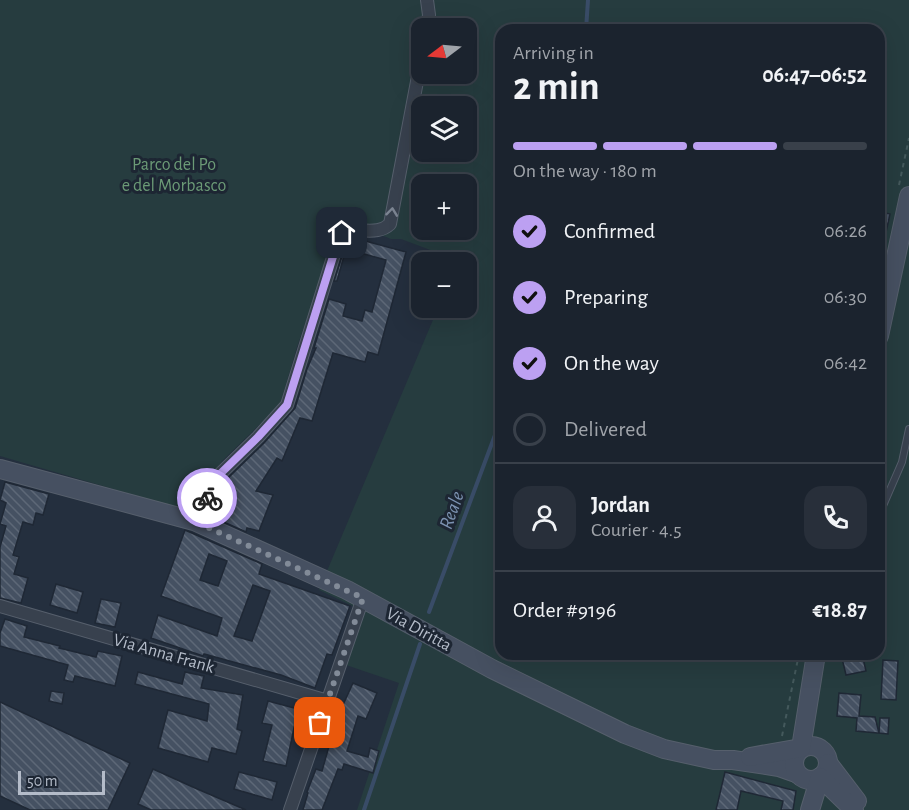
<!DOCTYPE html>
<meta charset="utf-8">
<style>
:root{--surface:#1b232e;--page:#282f3a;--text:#f1f3f6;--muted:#a0a4aa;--line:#39404a;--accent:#bca0f2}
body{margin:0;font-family:"Alegreya Sans",sans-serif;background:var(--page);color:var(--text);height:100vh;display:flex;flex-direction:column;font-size:22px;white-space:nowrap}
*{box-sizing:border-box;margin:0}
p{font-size:20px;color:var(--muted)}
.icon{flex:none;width:33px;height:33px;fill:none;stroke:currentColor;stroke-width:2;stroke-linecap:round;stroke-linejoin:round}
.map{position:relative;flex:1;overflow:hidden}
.drawer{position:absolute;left:495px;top:24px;width:390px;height:636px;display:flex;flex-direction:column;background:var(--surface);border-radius:18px;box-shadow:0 6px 24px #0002,0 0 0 2px var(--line)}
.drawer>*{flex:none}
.needle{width:39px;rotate:254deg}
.buttons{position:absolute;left:411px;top:18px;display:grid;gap:12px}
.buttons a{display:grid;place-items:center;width:66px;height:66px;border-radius:12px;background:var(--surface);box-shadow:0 6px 24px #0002,0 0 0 2px var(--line);font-size:30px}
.scale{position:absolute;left:18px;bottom:15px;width:87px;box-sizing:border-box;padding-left:6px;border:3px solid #b4bcc9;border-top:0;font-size:16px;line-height:21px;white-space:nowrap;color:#b4bcc9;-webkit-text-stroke:4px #1d2633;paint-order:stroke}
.pin{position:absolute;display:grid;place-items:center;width:51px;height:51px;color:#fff;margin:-26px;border-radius:12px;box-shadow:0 3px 9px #0006}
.courier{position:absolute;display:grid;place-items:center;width:60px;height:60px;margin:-30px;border:4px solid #bca0f2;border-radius:50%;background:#fff;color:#222;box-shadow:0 2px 8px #0007}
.head em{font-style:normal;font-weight:600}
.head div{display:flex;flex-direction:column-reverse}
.head{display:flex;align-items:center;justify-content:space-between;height:102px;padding:0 18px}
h1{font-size:39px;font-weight:600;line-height:45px}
.bar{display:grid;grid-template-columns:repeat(4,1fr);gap:9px 6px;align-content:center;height:72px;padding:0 18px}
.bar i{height:8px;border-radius:4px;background:var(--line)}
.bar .selected{background:var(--accent)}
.bar p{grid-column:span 4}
.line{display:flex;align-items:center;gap:15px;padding:0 18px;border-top:2px solid var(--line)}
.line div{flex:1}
.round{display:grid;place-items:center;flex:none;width:63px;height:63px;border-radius:18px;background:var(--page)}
ol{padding:0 18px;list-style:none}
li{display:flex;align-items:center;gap:18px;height:66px}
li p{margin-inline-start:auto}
li .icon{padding:6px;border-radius:50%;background:var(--accent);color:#111;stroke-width:4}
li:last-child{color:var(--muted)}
li i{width:33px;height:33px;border:3px solid var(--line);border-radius:50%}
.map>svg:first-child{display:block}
.green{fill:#263c3f;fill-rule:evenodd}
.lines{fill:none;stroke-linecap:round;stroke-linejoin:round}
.stream{stroke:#394c67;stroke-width:4}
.building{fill:url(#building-back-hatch);stroke:#1f2835;stroke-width:1.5;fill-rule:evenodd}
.lane-casing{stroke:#565f6c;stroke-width:8}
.street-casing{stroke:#565f6c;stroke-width:14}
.secondary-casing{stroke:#565f6c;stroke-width:20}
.path{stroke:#44595c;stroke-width:2;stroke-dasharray:4.5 4.5;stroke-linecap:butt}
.lane{stroke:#38414e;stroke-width:6}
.street{stroke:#38414e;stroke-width:12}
.secondary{stroke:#465061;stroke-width:18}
.oneway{stroke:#7c8592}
.done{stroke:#828b98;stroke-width:6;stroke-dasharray:0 10.8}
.route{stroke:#bca0f2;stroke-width:8}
.labels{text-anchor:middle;stroke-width:6;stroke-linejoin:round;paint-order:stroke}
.park-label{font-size:18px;fill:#6b9a76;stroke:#1d2633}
.street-label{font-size:18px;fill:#b4bcc9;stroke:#1d2633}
.water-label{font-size:20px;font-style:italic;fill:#7c92b1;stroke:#1d2633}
</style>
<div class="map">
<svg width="909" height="810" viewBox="0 0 909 810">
<defs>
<pattern id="building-back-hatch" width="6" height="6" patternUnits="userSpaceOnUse" patternTransform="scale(1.5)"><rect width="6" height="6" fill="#455162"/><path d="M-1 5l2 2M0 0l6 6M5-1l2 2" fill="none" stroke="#5d6877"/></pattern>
</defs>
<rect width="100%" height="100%" fill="#242f3e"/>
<path class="green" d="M 0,0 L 909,0 L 909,810 L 357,810 L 399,683 L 343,664 L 361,610 L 319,590 L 438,308 L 466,308 L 466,262 L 457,262 L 457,260 L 401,239 L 391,239 L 352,223 L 338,230 L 297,347 L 280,405 L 222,461 L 197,499 L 189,507 L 175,507 L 0,456 ZM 422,28 L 466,28 L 466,74 L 422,74 ZM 501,30 L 879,30 L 879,654 L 501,654 ZM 422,106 L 466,106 L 466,152 L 422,152 ZM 422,184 L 466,184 L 466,230 L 422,230 Z"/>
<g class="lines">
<g class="stream">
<polyline points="586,30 588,0"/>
<polyline points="429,612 501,419"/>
<polyline points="364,810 420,644"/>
</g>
</g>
<g class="building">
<polygon points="881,212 890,214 883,246 879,246 879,221"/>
<polygon points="358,239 406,252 378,355 368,352 365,362 333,353 312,421 300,418 282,461 277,458 256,491 273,495 259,531 247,528 246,532 208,515 227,479 264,443 295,408 307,369 316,348 314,348 329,299 346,304 343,316 362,321 365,310 372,312 386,260 346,249 337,281 334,281 347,241"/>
<polygon points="5,482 49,494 43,515 36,513 33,525 23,522 13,555 19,557 14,574 28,578 21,603 0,598 0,547 6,526 0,524 6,503 0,500"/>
<path d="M 185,530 L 262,564 L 259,574 L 350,606 L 332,655 L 327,654 L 315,688 L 281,675 L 204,654 L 203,656 L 151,638 L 158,615 L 217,636 L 222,618 L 161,596 ZM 209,554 L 227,561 L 218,586 L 200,580 ZM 253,585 L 270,591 L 252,641 L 234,636 Z"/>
<polygon points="56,584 83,592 77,613 50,605"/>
<polygon points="101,599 121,603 115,627 95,623"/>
<polygon points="5,619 27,626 24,637 60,646 59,648 96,657 98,651 122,656 115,686 75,676 73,682 64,680 68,665 0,646 0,633"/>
<polygon points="841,654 862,654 866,671 846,675"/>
<polygon points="883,660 898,661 896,700 881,699"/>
<polygon points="138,672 182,684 185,672 204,676 201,688 243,695 237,729 242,731 236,754 212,748 208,762 158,748 168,710 207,721 209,704 135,684"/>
<polygon points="353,683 377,693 366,719 358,716 347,751 368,757 370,748 379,751 373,773 344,764 342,770 338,769 322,810 303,810 308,793 307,792 316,769 322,771 337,718"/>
<polygon points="51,691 64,693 62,704 49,701"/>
<polygon points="839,693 861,695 859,716 875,717 879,733 880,718 889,718 888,734 856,731 857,718 837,716"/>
<polygon points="268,701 298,709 286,766 263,761 272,725 262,723"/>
<polygon points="0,702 130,763 108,810 30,810 0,796"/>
<polygon points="153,769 195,788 246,810 151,810 138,804"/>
<polygon points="239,772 277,782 272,800 234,789"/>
<polygon points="725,772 796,791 793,810 781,810 783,801 741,791 737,810 716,810"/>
</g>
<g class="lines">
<defs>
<polyline id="lane" points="879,515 902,462 909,429"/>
<g id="street">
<polyline points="427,28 429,15 427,0"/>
<path d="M 194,521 L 220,474 L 258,437 L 287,405 L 340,235 C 356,224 375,238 390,224 L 422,55"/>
<polyline points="0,606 328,701"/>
<polyline points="290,810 363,598"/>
</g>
<g id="secondary">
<polyline points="879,336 909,196"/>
<polyline points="0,469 194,521 347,590 492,669 625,734 664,749 714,760 733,760 779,767 796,773"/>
<circle cx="811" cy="763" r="17"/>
<polyline points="750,757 801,748 816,654"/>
<polyline points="828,763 857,801"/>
<polyline points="810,810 820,777 854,810"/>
</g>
</defs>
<use href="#lane" class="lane-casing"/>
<use href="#street" class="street-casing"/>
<use href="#secondary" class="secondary-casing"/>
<g class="path">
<polyline points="899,185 909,138"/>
<polyline points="782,736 799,654"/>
</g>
<use href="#lane" class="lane"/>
<use href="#street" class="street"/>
<use href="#secondary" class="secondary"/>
</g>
<defs><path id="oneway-chevron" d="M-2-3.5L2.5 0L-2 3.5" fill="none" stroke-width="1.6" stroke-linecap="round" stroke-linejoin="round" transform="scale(1.5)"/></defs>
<use class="oneway" href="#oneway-chevron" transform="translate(392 212) rotate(-83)"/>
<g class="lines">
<polyline class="done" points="207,498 194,521 363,598 320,723"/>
<polyline class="route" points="207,498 220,474 258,437 287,405 340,234 342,233"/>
</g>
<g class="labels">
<g class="park-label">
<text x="174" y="170">Parco del Po<tspan x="174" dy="21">e del Morbasco</tspan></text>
</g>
<g class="street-label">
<text transform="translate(419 629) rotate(29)" y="6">Via Diritta</text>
<text transform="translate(164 653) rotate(16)" y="6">Via Anna Frank</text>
</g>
<g class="water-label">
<text transform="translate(451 510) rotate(-70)" y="7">Reale</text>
</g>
</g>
</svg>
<div class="buttons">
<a><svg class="needle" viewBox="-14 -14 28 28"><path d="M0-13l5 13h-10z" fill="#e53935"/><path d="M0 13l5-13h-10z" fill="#a0a4aa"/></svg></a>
<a><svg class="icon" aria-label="layers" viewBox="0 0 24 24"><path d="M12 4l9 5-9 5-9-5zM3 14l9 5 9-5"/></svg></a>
<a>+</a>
<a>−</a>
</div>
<div class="scale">50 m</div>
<div class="pin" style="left:320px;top:723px;background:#ea580c"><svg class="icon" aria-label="bag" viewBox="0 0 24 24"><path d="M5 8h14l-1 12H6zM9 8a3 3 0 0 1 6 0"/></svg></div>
<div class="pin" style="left:342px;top:233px;background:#1f2937"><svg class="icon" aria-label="home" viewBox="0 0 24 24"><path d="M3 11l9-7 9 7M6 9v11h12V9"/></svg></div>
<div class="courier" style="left:207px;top:498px"><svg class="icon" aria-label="bike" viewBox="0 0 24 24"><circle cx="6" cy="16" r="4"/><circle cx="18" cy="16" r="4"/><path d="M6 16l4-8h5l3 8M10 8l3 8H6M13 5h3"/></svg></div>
<section class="drawer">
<div class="head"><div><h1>2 min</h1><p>Arriving in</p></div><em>06:47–06:52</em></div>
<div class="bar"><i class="selected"></i><i class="selected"></i><i class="selected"></i><i></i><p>On the way · 180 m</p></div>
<ol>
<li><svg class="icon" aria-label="check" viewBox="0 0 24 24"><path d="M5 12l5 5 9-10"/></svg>Confirmed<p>06:26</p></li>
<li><svg class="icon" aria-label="check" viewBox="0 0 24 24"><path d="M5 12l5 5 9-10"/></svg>Preparing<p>06:30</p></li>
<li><svg class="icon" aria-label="check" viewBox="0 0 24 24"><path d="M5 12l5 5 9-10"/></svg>On the way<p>06:42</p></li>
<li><i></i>Delivered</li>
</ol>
<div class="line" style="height:108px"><a class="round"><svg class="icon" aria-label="person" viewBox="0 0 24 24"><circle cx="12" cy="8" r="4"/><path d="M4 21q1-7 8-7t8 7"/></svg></a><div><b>Jordan</b><p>Courier · 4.5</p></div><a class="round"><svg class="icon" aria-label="phone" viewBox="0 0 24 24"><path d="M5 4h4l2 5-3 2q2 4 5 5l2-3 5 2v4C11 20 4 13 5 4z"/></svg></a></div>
<div class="line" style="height:78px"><div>Order #9196</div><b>€18.87</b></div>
</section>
</div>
